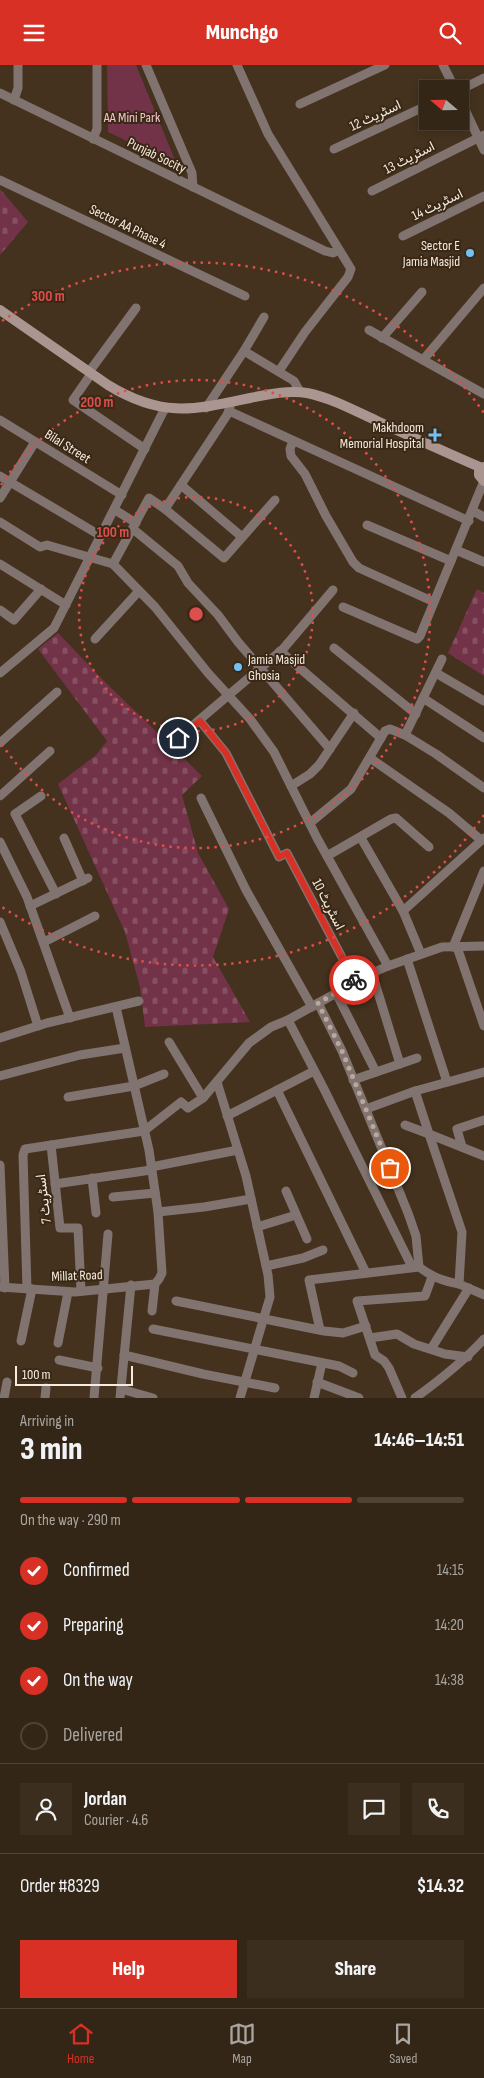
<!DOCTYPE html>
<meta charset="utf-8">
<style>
:root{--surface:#332616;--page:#3b2e1f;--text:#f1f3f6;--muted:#a9a5a1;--line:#4e4335;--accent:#d93025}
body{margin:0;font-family:"Sofia Sans Condensed",Vazirmatn,sans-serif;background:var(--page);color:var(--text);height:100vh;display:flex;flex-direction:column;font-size:19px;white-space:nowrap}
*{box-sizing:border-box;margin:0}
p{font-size:16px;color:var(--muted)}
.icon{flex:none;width:28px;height:28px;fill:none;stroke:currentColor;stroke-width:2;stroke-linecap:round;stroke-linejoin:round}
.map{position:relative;height:1333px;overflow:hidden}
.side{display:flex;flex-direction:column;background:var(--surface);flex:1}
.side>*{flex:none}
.needle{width:32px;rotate:290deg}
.tools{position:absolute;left:419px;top:15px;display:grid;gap:10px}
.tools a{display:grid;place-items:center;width:50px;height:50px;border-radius:0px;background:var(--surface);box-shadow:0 2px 8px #0003,0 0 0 1px var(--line);font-size:25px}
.scale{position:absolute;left:15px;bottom:12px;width:118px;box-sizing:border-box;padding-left:5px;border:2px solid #f6ebdf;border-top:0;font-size:14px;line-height:18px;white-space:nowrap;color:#f6ebdf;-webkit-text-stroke:4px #392815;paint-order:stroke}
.pin{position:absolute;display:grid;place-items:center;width:42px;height:42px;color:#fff;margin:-21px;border:2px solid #fff;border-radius:50%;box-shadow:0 1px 5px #0007}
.courier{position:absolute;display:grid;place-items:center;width:50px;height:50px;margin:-25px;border:4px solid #d93025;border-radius:50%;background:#fff;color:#222;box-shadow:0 1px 6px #0007}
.summary em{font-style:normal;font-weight:800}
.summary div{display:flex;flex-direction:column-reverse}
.summary{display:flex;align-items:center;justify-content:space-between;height:85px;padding:0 20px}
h1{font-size:32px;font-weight:800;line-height:38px}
.bar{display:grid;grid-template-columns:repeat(4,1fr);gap:8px 5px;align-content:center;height:60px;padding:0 20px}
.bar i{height:6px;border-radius:4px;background:var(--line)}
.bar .active{background:var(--accent)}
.bar p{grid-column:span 4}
.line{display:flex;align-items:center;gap:12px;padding:0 20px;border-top:1px solid var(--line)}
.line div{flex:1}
.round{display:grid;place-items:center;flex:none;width:52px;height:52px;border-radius:0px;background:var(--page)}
ol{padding:0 20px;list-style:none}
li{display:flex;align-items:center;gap:15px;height:55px}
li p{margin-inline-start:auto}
li .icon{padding:5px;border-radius:50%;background:var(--accent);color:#fff;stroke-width:4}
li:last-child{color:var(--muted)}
li i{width:28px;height:28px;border:2px solid var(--line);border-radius:50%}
.cta{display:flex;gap:10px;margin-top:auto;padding:10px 20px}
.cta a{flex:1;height:58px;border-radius:0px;background:var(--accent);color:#fff;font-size:20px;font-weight:800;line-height:58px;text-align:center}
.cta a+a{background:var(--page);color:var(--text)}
header{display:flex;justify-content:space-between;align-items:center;height:65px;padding:0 20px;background:var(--accent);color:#fff;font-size:22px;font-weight:800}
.dock{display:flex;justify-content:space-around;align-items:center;height:70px;border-top:1px solid var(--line);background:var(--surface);font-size:14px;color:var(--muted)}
.dock a{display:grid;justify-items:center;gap:2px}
.dock .active{color:var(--accent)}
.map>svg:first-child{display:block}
.green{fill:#723248}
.cemetery{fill:url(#cemetery-stones)}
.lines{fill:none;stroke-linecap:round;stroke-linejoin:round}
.street{stroke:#817370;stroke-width:9}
.secondary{stroke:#ab9590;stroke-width:10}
.done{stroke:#b8aa9b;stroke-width:5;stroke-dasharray:0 9}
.route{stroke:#d93025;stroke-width:6}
.ring{fill:none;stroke:#dc4f4d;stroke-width:2.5;stroke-dasharray:2.5 5}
.poi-dot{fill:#71c1f5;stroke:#392815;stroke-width:2}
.labels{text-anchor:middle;stroke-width:4;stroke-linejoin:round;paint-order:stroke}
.street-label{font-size:14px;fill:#f6ebdf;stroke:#392815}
.park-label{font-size:14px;fill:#f2c3cf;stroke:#392815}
.poi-label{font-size:14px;fill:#f6ebdf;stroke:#392815;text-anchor:end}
.centre{fill:#dc4f4d;stroke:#392815;stroke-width:2.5}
.ring-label{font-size:15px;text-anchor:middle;font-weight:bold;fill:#dc4f4d;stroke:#392815;stroke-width:4;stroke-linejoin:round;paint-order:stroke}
</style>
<header><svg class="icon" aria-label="menu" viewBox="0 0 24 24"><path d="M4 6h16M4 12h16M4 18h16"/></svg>Munchgo<svg class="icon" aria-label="search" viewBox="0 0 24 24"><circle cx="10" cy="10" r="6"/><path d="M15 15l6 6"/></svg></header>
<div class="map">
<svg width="484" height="1333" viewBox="0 0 484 1333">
<defs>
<pattern id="cemetery-stones" width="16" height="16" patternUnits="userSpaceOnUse" patternTransform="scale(1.25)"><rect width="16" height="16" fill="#723248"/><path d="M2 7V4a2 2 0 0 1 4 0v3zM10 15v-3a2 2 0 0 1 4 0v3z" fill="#875062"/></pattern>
</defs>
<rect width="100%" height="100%" fill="#44321e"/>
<polygon class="green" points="107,0 136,0 177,100 108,67"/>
<g class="cemetery">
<polygon points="0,124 28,157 0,190"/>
<polygon points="477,524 484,528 484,611 448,588"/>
<polygon points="58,568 102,614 202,711 182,730 198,788 229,844 213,892 250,957 145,962 140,922 125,867 58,719 96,690 107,676 38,584"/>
</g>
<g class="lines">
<g class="street">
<polyline points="146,0 192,108 193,122"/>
<polyline points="237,0 268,69 351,204 348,212 305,267 279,306"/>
<polyline points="443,0 455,24"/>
<polyline points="460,25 484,13"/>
<polyline points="0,28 325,186 333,188 339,185"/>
<polyline points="460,34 484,85"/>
<polyline points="14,35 18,23 18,0"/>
<polyline points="300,39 385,0"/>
<polyline points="93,74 97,64 97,0"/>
<polyline points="334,84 428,40"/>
<polyline points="0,115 245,231"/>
<polyline points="372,126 484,70"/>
<polyline points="403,171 484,131"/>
<polyline points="369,265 484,329"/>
<polyline points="382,273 422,227"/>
<polyline points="244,286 294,316 300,327"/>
<polyline points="423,295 484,223"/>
<polyline points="89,307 136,243"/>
<polyline points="91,309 73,335 145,384"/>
<polyline points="206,343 244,286 264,252"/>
<polyline points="229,346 469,456"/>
<polyline points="0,355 122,430"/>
<polyline points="293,376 290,384 291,391 305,409 326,451 353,497 359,503 434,537"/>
<polyline points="0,411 101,471"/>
<polyline points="181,420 242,472"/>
<polyline points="0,433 35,377"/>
<polyline points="165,444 227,350 230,342"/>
<polyline points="115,445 136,458"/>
<polyline points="473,446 484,452"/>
<polyline points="0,457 40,482 47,480 113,499 155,542 208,608 250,654 274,687 317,773 388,901"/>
<polyline points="367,460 451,496"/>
<polyline points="133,464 178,501 188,518 218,550 238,577 330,684"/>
<polyline points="456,485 484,497"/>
<polyline points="0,499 66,540"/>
<polyline points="113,499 149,433 165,444 224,493 275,435"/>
<polyline points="343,542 417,574 420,571 484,416"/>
<polyline points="0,545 14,555 41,524"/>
<polyline points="95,574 139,526"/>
<polyline points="334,583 416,649"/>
<polyline points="280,586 381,673"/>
<polyline points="0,608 54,563 165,343"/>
<polyline points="436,608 484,636"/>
<polyline points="423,633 484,673"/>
<polyline points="200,656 226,688 279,792 287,788 355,917"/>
<polyline points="405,670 436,689 484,723"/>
<polyline points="178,673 283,584 333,525"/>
<polyline points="0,678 57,627"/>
<polyline points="370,693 449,748 481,775"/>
<polyline points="291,721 310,709 319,700 354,648"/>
<polyline points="0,731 50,686"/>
<polyline points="41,731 15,749 56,829"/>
<polyline points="201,733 246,825 312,942"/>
<polyline points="310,758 351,724 385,666 390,664 405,670 442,594"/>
<polyline points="64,773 83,816"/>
<polyline points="361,773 403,846 421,889"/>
<polyline points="0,777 27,832 70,953"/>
<polyline points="327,791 391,754 396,753 429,782"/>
<polyline points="30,841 88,813"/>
<polyline points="403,846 484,773"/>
<polyline points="0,857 21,907 38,961"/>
<polyline points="44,877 95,851"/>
<polyline points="453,882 484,806"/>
<polyline points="457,882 484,961"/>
<polyline points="407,894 447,1017"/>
<polyline points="372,908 400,999"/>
<polyline points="336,928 376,1007"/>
<polyline points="318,938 342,986 408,1148 416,1171 419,1202"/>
<polyline points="116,942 149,1085 158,1147 162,1208 159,1214 155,1219 152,1246"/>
<polyline points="288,955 324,1024 412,1202"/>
<polyline points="0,973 47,958 139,936"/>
<polyline points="169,977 203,1033"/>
<polyline points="0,1011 80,990 125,983"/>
<polyline points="353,1015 417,993"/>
<polyline points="217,1017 246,1111 268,1210 270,1232 240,1333"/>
<polyline points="277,1025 366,1208"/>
<polyline points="415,1026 429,1069 484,1091"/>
<polyline points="68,1032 134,1021 164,1009"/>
<polyline points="366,1044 415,1026 484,1007"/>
<polyline points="227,1051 314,1006"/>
<polyline points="405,1060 429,1069 462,1167 459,1219 484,1230"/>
<polyline points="51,1080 60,1163 78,1163 81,1226"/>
<polyline points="462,1082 457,1064 484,1055"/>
<polyline points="0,1100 5,1223"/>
<polyline points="151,1102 238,1085"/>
<polyline points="92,1113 96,1148"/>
<polyline points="55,1119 151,1105"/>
<polyline points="286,1126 307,1174"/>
<polyline points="113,1132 155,1128"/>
<polyline points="158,1147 204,1142 251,1134"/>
<polyline points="257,1162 296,1150"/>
<polyline points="266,1201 303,1193 323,1185"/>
<polyline points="0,1222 75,1227 155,1219"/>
<polyline points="27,1224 23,1090 25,1084 144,1066 181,1037 188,1043 203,1033 249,978 271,962 288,955 372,908 388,901 442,882 484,881"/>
<polyline points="176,1236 324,1266 343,1268 366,1261"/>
<polyline points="153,1264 339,1301 353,1308"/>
<path d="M 320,1265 L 309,1215 L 419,1202 C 432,1212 443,1216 459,1219"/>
<polyline points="370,1273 397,1269 414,1279 445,1289 468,1292"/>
<polyline points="21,1276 32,1224"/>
<polyline points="58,1278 68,1227"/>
<polyline points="431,1284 469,1223"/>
<polyline points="124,1290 203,1309 275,1323"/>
<polyline points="59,1295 98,1303"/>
<polyline points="317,1317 359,1333"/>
<polyline points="121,1324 153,1333"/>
<polyline points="4,1333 7,1317"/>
<polyline points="45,1333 46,1323"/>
<polyline points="94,1333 108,1169"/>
<polyline points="120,1333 131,1220"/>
<polyline points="314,1333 322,1298"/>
<polyline points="402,1333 389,1303 384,1296 375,1290 357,1236 425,1231 432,1212"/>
<path d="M 415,1333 C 440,1315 463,1297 484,1274"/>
</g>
<g class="secondary">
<path d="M 0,245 L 108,320 C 162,353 193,345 250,333 C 269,329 289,325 307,328 C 332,333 355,346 377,356 C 412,372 447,388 482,403"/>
<polyline points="484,402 479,406 479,410 484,416"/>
</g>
</g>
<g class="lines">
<polyline class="done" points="354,915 355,917 318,938 342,986 390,1103"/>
<polyline class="route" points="178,673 200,656 226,688 279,792 287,788 354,915"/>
</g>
<g class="ring">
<circle cx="196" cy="549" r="117"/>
<path d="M1 420A234 234 0 1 1 1 678"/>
<path d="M484 750A351 351 0 0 1 2 842M2 256A351 351 0 0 1 484 348"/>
</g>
<g class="poi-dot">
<circle cx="470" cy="188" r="5"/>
<path d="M432.5 362.5h5v5h5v5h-5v5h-5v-5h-5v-5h5z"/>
<circle cx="238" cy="602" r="5"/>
</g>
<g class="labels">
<g class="street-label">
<text transform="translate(375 50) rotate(-25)" y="5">اسٹریٹ 12</text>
<text transform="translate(157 90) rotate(26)" y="5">Punjab Socity</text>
<text transform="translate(409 92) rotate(-27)" y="5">اسٹریٹ 13</text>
<text transform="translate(437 139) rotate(-26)" y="5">اسٹریٹ 14</text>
<text transform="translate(128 161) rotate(26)" y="5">Sector AA Phase 4</text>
<text transform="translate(68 381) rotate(32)" y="5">Bilal Street</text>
<text transform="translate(329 839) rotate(63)" y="5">اسٹریٹ 10</text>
<text transform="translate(43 1134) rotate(-97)" y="5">اسٹریٹ 7</text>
<text transform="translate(77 1210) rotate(-2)" y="5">Millat Road</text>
</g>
<g class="park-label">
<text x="132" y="57">AA Mini Park</text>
</g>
<g class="poi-label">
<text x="460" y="185">Sector E<tspan x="460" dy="16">Jamia Masjid</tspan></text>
<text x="424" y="367">Makhdoom<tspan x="424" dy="16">Memorial Hospital</tspan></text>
<text x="248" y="599" text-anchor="start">Jamia Masjid<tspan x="248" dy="16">Ghosia</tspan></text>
</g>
</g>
<circle cx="196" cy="549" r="8" class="centre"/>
<g class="ring-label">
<text x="48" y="236">300 m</text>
<text x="97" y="342">200 m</text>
<text x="113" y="472">100 m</text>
</g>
</svg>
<div class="tools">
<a><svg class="needle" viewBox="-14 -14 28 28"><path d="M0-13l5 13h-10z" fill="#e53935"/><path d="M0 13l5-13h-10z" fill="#a9a5a1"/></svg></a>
</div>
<div class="scale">100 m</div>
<div class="pin" style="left:390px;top:1103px;background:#ea580c"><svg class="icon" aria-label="bag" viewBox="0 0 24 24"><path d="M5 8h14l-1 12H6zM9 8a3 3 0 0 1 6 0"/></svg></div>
<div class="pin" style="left:178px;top:673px;background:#1f2937"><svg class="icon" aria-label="home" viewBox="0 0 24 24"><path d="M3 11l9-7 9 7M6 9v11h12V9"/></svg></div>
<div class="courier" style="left:354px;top:915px"><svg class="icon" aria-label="bike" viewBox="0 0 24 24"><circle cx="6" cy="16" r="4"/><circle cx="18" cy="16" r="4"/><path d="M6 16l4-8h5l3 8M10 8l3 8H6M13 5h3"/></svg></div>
</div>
<section class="side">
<div class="summary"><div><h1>3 min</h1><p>Arriving in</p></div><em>14:46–14:51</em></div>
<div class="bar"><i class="active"></i><i class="active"></i><i class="active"></i><i></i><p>On the way · 290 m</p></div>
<ol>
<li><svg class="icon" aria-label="check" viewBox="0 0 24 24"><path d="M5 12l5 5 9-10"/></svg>Confirmed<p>14:15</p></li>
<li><svg class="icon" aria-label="check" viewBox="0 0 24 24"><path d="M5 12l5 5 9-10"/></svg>Preparing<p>14:20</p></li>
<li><svg class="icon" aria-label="check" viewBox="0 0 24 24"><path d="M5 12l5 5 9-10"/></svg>On the way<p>14:38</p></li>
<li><i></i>Delivered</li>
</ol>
<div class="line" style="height:90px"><a class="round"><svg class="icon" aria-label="person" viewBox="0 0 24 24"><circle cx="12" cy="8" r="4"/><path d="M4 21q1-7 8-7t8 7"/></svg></a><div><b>Jordan</b><p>Courier · 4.6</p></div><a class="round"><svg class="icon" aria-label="chat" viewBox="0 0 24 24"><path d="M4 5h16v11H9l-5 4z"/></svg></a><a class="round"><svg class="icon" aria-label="phone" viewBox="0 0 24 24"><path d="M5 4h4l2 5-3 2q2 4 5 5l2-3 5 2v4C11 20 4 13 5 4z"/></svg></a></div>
<div class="line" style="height:65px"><div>Order #8329</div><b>$14.32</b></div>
<div class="cta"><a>Help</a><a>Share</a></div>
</section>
<nav class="dock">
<a class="active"><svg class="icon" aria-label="home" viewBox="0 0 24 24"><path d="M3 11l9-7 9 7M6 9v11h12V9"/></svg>Home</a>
<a><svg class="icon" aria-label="map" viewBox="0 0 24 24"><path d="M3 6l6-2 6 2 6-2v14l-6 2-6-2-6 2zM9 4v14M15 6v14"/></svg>Map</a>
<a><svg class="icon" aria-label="saved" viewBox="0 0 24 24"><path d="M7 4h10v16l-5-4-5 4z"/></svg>Saved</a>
</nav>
